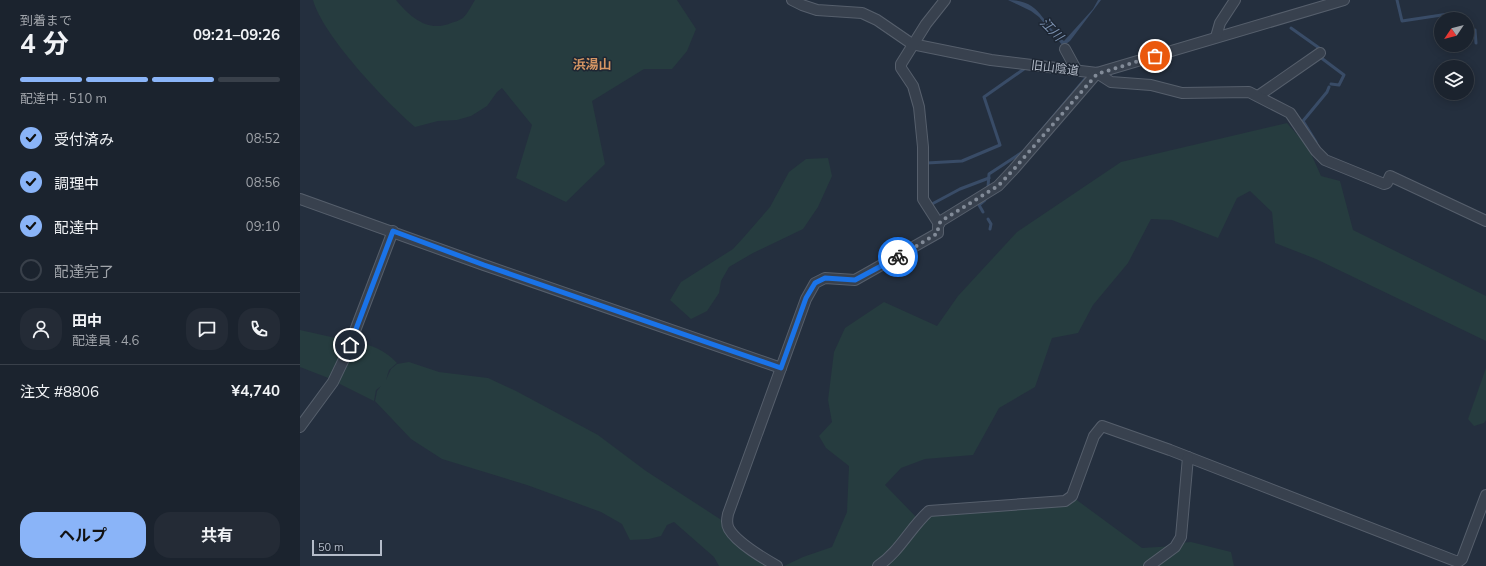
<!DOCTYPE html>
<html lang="ja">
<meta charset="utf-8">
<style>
:root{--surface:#1b232e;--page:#242b36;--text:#f1f3f6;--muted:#a0a4aa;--line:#39404a;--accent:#8ab4f8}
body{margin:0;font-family:Mulish,"Noto Sans JP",sans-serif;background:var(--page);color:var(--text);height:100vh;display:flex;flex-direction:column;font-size:15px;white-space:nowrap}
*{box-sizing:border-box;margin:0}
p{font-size:13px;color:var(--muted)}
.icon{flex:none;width:22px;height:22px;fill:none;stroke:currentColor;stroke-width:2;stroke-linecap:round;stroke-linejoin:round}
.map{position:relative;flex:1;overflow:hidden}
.sheet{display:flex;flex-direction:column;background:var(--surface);width:300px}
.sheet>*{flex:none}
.needle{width:26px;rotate:235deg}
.buttons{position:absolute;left:1134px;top:12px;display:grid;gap:8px}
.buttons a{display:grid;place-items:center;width:40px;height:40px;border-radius:50%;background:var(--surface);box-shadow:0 2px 10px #0003,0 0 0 1px var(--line);font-size:20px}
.scale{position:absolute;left:12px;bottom:10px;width:70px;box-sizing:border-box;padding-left:4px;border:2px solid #b4bcc9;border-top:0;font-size:11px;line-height:14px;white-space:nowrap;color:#b4bcc9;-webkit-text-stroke:3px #1d2633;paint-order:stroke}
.pin{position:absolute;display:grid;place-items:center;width:34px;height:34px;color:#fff;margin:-17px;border:2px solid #fff;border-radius:50%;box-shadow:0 1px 4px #0007}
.courier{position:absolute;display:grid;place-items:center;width:40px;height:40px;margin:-20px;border:3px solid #1a73e8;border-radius:50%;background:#fff;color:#222;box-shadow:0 1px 5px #0007}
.summary em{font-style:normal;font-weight:700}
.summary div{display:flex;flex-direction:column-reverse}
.summary{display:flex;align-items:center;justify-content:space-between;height:68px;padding:0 20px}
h1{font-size:26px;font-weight:700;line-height:30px}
.bar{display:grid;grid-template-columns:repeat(4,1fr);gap:6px 4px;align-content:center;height:48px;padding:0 20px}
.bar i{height:5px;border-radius:3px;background:var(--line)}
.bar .selected{background:var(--accent)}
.bar p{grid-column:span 4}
.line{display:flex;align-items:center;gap:10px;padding:0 20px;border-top:1px solid var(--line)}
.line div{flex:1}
.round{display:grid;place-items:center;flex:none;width:42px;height:42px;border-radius:16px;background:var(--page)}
ol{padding:0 20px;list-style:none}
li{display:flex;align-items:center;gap:12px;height:44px}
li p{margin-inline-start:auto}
li .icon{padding:4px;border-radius:50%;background:var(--accent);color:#111;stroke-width:4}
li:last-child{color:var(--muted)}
li i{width:22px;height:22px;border:2px solid var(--line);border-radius:50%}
.primary-button{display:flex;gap:8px;margin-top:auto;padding:8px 20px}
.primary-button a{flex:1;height:46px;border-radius:16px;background:var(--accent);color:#111;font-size:16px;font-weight:700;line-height:46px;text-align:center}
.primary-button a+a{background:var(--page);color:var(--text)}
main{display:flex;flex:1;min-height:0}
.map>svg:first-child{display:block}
.green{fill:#263c3f}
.water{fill:#394c67}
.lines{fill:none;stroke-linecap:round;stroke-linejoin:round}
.stream{stroke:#394c67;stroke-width:3}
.minor-casing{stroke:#565f6c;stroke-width:12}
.minor{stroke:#38414e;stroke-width:10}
.done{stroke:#828b98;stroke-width:4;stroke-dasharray:0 7.2}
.route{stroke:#1a73e8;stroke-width:5}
.labels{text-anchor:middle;stroke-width:3;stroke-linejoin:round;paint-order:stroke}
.street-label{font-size:12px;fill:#b4bcc9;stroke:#1d2633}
.water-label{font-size:13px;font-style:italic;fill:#7c92b1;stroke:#1d2633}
.neighbourhood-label{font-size:13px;font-weight:bold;fill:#d59563;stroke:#1d2633}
</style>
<main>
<section class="sheet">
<div class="summary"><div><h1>4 分</h1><p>到着まで</p></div><em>09:21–09:26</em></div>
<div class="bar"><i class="selected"></i><i class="selected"></i><i class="selected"></i><i></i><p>配達中 · 510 m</p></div>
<ol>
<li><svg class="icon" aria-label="check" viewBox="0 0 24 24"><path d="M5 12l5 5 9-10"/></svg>受付済み<p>08:52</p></li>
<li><svg class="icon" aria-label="check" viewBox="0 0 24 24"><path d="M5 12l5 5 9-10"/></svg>調理中<p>08:56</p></li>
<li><svg class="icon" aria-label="check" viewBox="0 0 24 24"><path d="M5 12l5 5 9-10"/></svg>配達中<p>09:10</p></li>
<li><i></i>配達完了</li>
</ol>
<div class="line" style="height:72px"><a class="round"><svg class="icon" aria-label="person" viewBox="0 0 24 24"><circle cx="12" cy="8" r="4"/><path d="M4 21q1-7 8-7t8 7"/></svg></a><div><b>田中</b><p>配達員 · 4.6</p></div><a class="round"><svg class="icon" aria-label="chat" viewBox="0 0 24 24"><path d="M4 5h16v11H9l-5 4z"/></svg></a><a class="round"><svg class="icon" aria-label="phone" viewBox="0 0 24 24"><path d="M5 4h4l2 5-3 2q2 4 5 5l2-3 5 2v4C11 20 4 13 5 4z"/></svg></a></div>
<div class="line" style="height:52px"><div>注文 #8806</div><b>¥4,740</b></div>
<div class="primary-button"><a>ヘルプ</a><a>共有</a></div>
</section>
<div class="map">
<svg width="1186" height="566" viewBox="0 0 1186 566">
<rect width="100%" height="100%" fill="#242f3e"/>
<g class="green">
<path d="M 13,0 L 96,0 C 110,17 128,33 151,23 C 155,22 160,20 163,18 C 168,13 171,6 175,0 L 377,0 L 396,29 L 387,51 L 372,69 L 344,69 L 292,101 L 305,164 L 266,202 L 216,178 L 232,125 L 202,88 L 197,92 L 187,106 L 171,116 L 157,120 L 138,121 L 115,127 C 86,102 23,36 13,0 Z"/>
<polygon points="987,123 1008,147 1021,176 1040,181 1053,230 1186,296 1186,341 1016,259 975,243 972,212 950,191 937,198 918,238 872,220 851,219 828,263 793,305 778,333 752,338 735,387 699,408 673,455 625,459 601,468 585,485 617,518 598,546 572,566 484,566 503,557 532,547 547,512 549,466 526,448 519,436 532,422 528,400 534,352 545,328 584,302 637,326 658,296 717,232 821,162"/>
<polygon points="528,158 532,176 518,207 503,229 453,253 429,267 421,281 419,293 407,311 391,319 370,300 381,282 433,249 444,237 470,207 489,172 506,159"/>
<polygon points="0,330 49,341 31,379 0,367"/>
<path d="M 55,342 C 72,345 85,350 97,363 L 89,370 L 86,380 L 91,369 L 97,364 L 109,362 L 139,372 L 188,378 L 216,391 L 298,435 L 346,471 L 423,521 L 472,566 L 419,566 L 414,557 L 374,522 L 367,525 L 361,536 L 349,539 L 330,540 L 322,524 L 301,512 L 227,485 L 142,459 L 111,439 L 75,401 L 77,391 L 81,386 L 76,390 L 74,401 L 36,382 Z"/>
<polygon points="1186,368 1186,420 1184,423 1174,426 1168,419"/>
<polygon points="774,498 842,548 874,546 844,566 584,566 600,553 629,514"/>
<polygon points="891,542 931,552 934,566 852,566 880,543"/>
</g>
<path class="water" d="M 708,0 C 742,0 742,25 764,41 L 793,9 L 798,0 L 801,0 L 770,41 L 763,46 L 739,17 L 731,11 Z"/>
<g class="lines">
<g class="stream">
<polyline points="1097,0 1102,21 1155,13 1158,19"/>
<polyline points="991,28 1022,50"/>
<polyline points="1167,31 1175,30 1176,43"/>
<polyline points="1021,56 1020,57 1044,75 1039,85 1031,84"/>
<polyline points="1016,142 1003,121 1027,92 1029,87"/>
<polyline points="627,163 662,161 700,145 684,97 724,69"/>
<polyline points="688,187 689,174 724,151 785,79"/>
<polyline points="632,204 660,189 689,178"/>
<polyline points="683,212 679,205 685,200"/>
<polyline points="688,219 691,224 690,229"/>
</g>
<defs>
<g id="minor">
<polyline points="492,0 502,5 517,10 562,13 577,20 612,44 691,60 797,73 1044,0"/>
<polyline points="916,37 920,23 935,0"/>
<polyline points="765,49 777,71"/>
<polyline points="958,96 1020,53"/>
<polyline points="0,199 184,265 481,368"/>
<polyline points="639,224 623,199 623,147 619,107 613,86 601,68 601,64 626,24 645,0"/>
<polyline points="0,427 33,382 45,357 93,231"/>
<path d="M 477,566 C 463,558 437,543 429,529 C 426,524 427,519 428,514 L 506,299 L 515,283 L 525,278 L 555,280 L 638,233 L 638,226 L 641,221 L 698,186 L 714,169 L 797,73 L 811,82 L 851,85 L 882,93 L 949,92 L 990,113 L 1016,151 L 1025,160 L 1084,184 L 1087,183 L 1090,176 L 1186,221"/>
<path d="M 578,566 C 600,551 610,528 629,511 L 765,501 L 772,496 L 794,436 L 802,426 L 870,450 L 1158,562 L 1162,559 L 1186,495"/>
<polyline points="849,566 875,547 881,537 888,457"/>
</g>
</defs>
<use href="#minor" class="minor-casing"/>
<use href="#minor" class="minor"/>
</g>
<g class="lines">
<polyline class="done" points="598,257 638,233 638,226 641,221 698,186 714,169 797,74 855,56"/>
<polyline class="route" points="50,345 93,231 184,265 481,368 506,298 515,283 525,278 555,280 598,257"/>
</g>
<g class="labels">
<g class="street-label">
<text transform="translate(755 68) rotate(7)" y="4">旧山陰道</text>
</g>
<g class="water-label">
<text transform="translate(752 29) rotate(46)" y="5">江川</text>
</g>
<g class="neighbourhood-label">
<text x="292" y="69">浜湯山</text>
</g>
</g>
</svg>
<div class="buttons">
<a><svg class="needle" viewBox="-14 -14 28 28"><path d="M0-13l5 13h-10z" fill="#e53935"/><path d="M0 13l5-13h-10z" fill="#a0a4aa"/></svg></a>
<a><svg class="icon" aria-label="layers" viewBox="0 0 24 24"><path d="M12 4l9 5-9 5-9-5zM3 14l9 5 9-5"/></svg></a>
</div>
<div class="scale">50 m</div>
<div class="pin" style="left:855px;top:56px;background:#ea580c"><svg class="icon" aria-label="bag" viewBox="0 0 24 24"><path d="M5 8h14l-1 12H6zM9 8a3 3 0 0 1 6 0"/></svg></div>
<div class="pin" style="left:50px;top:345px;background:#1f2937"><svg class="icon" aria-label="home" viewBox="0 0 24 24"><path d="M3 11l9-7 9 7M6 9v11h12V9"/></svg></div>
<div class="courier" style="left:598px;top:257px"><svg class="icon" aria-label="bike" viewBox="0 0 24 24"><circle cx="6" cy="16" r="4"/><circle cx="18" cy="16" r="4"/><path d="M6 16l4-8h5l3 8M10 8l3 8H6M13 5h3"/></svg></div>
</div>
</main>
